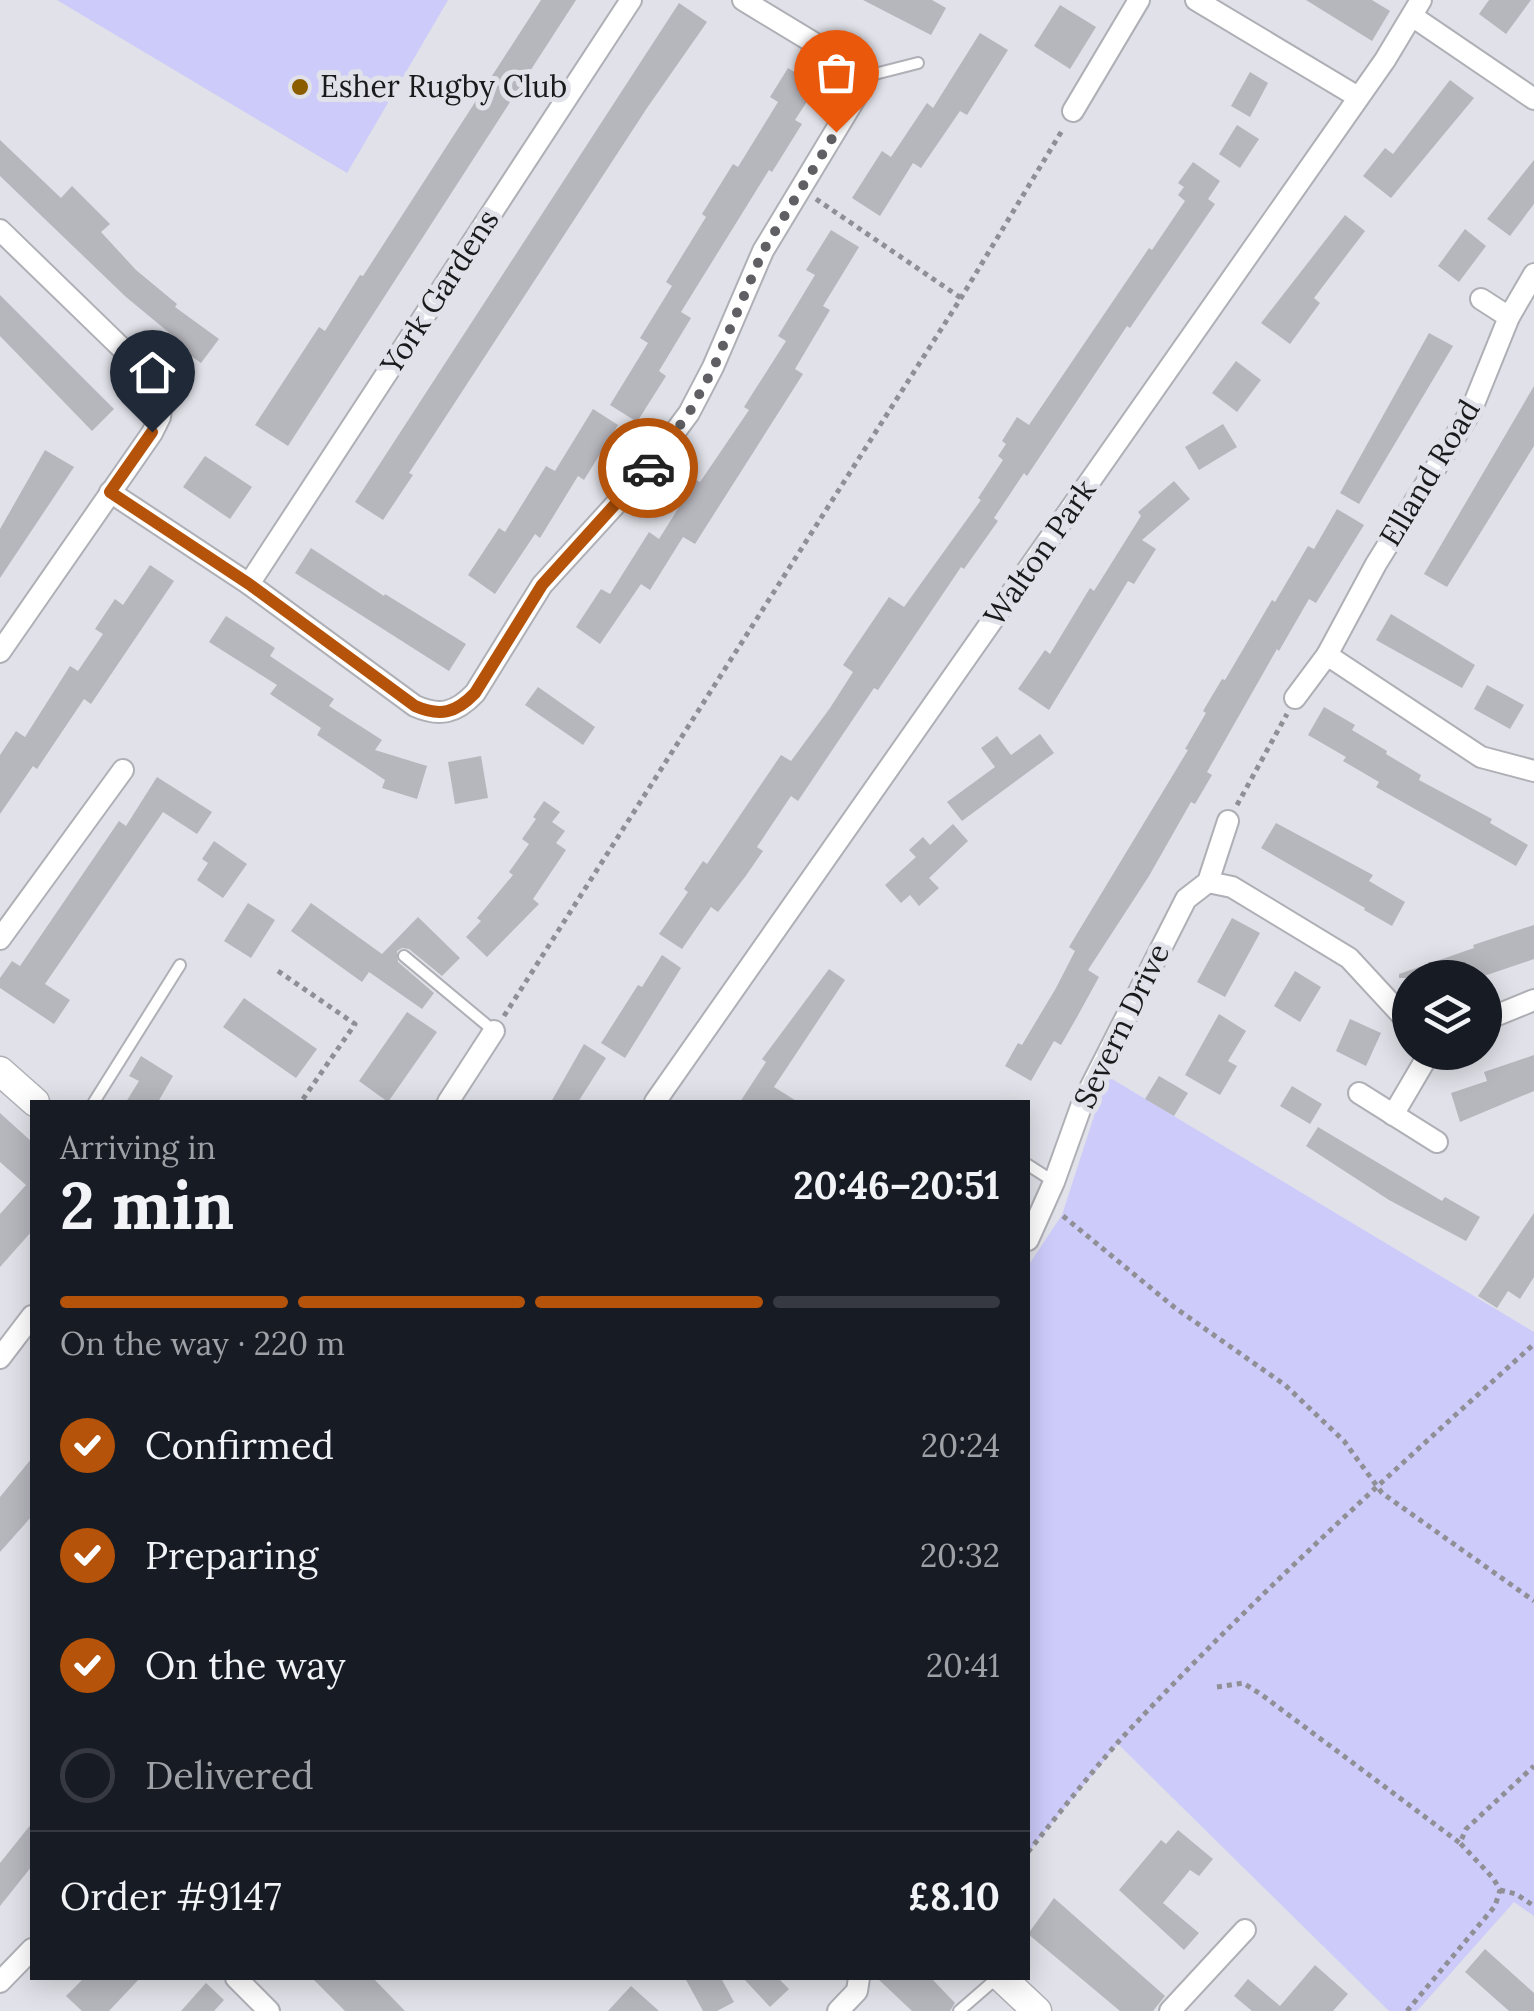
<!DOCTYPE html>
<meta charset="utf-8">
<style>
:root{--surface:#171b24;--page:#242831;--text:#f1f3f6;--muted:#9ea1a6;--line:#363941;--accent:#b45309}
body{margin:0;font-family:Lora,serif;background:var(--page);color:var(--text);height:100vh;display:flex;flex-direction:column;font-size:38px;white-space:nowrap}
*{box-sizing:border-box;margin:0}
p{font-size:32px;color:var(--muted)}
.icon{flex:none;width:55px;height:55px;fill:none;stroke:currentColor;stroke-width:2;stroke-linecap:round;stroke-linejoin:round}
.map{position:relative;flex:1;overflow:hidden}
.drawer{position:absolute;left:30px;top:1100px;width:1000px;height:880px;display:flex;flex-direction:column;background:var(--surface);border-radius:0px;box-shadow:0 5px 25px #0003}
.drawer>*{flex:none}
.tools{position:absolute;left:1392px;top:960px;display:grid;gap:20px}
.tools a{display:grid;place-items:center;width:110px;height:110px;border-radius:50%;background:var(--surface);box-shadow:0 5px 25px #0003;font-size:50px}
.pin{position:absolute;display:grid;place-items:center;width:85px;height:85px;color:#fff;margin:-102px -42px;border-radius:50% 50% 50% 0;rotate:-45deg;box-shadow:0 0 10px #0007}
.pin .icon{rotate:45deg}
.courier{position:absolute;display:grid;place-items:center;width:100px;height:100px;margin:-50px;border:8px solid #b45309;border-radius:50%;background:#fff;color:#222;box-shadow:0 2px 12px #0007}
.headline em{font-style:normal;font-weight:700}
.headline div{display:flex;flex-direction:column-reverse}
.headline{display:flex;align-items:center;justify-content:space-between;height:170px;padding:0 30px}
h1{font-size:65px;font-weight:700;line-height:75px}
.bar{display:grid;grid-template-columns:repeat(4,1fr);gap:15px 10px;align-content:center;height:120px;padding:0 30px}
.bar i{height:12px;border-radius:8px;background:var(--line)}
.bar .active{background:var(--accent)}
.bar p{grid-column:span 4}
.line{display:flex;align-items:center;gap:25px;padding:0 30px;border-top:2px solid var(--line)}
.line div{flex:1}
ol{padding:0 30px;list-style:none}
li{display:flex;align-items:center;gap:30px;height:110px}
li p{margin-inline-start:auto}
li .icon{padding:10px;border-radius:50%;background:var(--accent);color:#fff;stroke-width:4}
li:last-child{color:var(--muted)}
li i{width:55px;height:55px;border:5px solid var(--line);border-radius:50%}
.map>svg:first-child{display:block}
.green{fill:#cccbfa}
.building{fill:#b6b6bd}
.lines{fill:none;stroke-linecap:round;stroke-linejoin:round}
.lane-casing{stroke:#afafb6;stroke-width:14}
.street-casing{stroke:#afafb6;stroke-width:24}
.secondary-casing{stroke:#afafb6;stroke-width:31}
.path{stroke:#8f8f95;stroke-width:5;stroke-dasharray:5 5;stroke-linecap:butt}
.lane{stroke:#fff;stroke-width:10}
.street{stroke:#fff;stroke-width:20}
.secondary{stroke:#fff;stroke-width:28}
.done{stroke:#606064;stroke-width:10;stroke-dasharray:0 18}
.route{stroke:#b45309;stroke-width:12}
.poi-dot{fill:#8b5d01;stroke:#e1e1e9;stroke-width:4}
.labels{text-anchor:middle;stroke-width:10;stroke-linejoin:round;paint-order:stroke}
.poi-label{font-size:30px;fill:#1a1a1d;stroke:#e1e1e9;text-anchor:start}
.street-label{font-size:30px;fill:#1a1a1d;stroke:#e1e1e9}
</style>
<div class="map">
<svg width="1534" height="2011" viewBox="0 0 1534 2011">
<rect width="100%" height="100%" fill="#e1e1e9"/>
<g class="green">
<polygon points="57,0 448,0 347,173"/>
<polygon points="1107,1076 1534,1332 1534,1916 1514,1902 1417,2011 1389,2011 1118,1744 1028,1852 1028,1266 1062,1215"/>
</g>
<g class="building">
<polygon points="541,0 576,0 288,446 255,425 319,327 325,331 360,275 363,276"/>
<polygon points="863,0 932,0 946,8 931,35"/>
<polygon points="1306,0 1372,0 1390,11 1372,41"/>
<polygon points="1489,0 1531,0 1506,34 1479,14"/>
<polygon points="679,3 707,22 647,108 409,473 413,475 383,520 355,502"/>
<polygon points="1060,5 1096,27 1070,69 1034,46"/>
<polygon points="980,33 1008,50 967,115 960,111 921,168 913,163 880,216 852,198 882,151 891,157 927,103 933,108"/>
<polygon points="788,68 817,86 795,120 802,124 772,172 769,170 681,312 691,318 659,371 666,376 637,422 610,405 648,343 640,338 672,286 666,282 706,217 702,214 733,164 738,167 778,102 770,97"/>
<polygon points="1250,72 1268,83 1250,117 1231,106"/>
<polygon points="1450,80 1474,98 1391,198 1363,176 1385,148 1393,154"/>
<polygon points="1237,125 1259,139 1240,168 1219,154"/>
<polygon points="0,140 61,198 72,186 110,224 101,232 136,270 177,304 175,307 219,339 201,363 169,340 172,335 126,297 0,176"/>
<polygon points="1534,160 1534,204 1510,236 1487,219"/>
<polygon points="1193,162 1220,181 1208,199 1215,204 1130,328 1127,326 1027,476 1024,473 994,518 998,521 964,569 961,567 878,690 874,688 798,801 791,796 757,847 763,851 745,877 718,912 711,907 682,949 659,934 688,892 684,889 703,861 707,864 781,755 791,761 830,708 853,672 843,665 889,597 904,607 981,500 978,498 1003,460 998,456 1006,444 1002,441 1017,417 1029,425 1149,248 1152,250 1185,201 1178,195 1184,187 1178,183"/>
<polygon points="1345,215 1365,231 1314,298 1320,303 1290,344 1261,323"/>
<polygon points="1465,229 1486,246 1459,282 1438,266"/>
<polygon points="831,230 859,247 823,306 830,310 795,369 803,374 695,544 683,537 650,590 641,584 600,644 576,627 601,589 610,594 649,532 659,539 696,480 700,482 749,410 744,407 786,341 778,336 815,275 806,270"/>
<polygon points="0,295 114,409 92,431 0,336"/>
<polygon points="1429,333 1453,346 1359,504 1340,493"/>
<polygon points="1236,361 1261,380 1237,412 1212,393"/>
<polygon points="1534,386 1534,446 1447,587 1424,574"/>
<polygon points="593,409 618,425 584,480 578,476 540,538 535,534 495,594 468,575 499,528 505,532 546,466 555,471"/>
<polygon points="1223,424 1237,447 1199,470 1185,447"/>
<polygon points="45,450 74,467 0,578 0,529"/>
<polygon points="205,456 252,487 230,519 183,487"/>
<polygon points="1174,481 1190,499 1142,540 1156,549 1134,584 1128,581 1049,710 1018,689 1045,650 1050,654 1090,588 1094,591 1141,516 1138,512"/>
<polygon points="1337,509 1364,525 1316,603 1309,599 1279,651 1277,649 1207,772 1212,775 1195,804 1191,802 1149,876 1088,970 1099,977 1077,1017 1061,1045 1054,1041 1031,1081 1005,1066 1018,1043 1022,1045 1056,988 1075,951 1069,947 1188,750 1185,749 1206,713 1203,711 1222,679 1225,680 1272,600 1275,602 1308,546 1314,549"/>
<polygon points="311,548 384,596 385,594 466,644 449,671 295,573"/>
<polygon points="150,565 174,581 91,704 84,699 37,769 33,766 0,814 0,755 16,731 25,737 70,666 78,671 103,634 95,629 115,599 123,605"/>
<polygon points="1391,614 1475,665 1462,688 1376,640"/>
<polygon points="226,616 275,648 270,656 334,699 329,706 382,740 375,750 427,766 417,799 382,788 385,780 317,735 321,728 270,694 277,685 209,642"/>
<polygon points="1487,685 1524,705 1510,729 1474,709"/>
<polygon points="538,687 595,727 583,745 525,705"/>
<polygon points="1324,707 1355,725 1352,730 1387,751 1386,754 1421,775 1419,780 1492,819 1490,823 1528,845 1516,866 1376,787 1379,782 1343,761 1346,757 1308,735"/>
<polygon points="1040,734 1054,753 962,821 947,802 995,767 981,748 997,736 1011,755"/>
<polygon points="481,756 488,798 455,804 448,762"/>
<polygon points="157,777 212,812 197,834 163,812 45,984 70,1000 54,1024 0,988 0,978 12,961 20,966 119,821 126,826"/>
<polygon points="544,801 560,812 552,822 565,831 556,843 566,850 533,899 539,904 487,957 466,937 481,921 477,918 513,875 509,872 529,844 522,839 536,819 533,817"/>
<polygon points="1276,823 1373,875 1369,881 1405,902 1392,926 1364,910 1365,908 1261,848"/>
<polygon points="953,824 968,841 929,878 939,888 919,906 910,895 901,903 885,885 916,857 909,850 923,837 930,845"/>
<polygon points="214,841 247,864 223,898 197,880 208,863 202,859"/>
<polygon points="248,903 275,920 251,958 224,941"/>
<polygon points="311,903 382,954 418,917 460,958 442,976 409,949 402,948 397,951 398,962 434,993 422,1009 369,972 362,982 291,931"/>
<polygon points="1232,918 1260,933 1225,997 1197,982"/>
<polygon points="1534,925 1534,959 1478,978 1399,978 1399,974 1474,948 1473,945"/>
<polygon points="662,955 681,968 625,1058 601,1043 638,985 642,987"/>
<polygon points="829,969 845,980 774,1087 798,1102 740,1102 766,1062 762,1059"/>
<polygon points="1295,971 1321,987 1300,1022 1274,1006"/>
<polygon points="244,998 317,1049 296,1078 223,1027"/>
<polygon points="407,1012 437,1032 388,1102 359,1081"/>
<polygon points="1219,1014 1246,1031 1228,1061 1237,1066 1220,1095 1185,1075"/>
<polygon points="1350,1019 1381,1033 1366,1066 1336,1051"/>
<polygon points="584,1044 606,1058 578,1102 551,1102"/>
<polygon points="1534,1055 1534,1091 1460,1122 1451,1093 1487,1081 1484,1072"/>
<polygon points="141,1056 173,1076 158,1102 126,1102 139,1081 129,1076"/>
<polygon points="1159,1076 1188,1093 1174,1116 1145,1099"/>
<polygon points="1292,1086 1322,1104 1310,1124 1280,1106"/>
<polygon points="0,1113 32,1142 32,1231 0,1267 0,1214 26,1185 0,1162"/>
<polygon points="1318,1127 1442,1201 1445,1197 1480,1217 1466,1241 1389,1200 1306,1146"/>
<polygon points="1534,1213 1534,1277 1520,1299 1508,1291 1497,1308 1478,1296"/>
<polygon points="32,1458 32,1516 0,1552 0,1497"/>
<polygon points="32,1823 32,1866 0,1906 0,1863"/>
<polygon points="1178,1830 1213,1859 1199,1876 1190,1870 1163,1903 1199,1933 1184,1950 1119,1890 1161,1840 1166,1844"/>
<polygon points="1054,1898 1165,1996 1153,2011 1120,2011 1028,1934"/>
<polygon points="1485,1949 1534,1993 1534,2011 1509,2011 1465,1972"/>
<polygon points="1315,1965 1348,1994 1333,2011 1252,2011 1234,1996 1248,1979 1280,2006"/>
<polygon points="84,1978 140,1978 109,2011 82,2011 66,1996"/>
<polygon points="312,1978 373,1978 405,2011 345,2011"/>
<polygon points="685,1978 721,1978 734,2002 717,2011 703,2011"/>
<polygon points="743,1978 778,1978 789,1989 770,2007"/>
<polygon points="877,1978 931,1978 955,2003 950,2011 912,2011"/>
<polygon points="206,1983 224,2000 214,2011 181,2011"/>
<polygon points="631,1986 659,2011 608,2011"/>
</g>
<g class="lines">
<defs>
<g id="lane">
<polyline points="859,78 918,63"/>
<polyline points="404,956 494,1031"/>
<polyline points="94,1102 180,965"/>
<polyline points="1028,1165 1053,1181"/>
<polyline points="959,2011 997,1978"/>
</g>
<g id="street">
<polyline points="1196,0 1358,97"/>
<polyline points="1412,16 1534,99"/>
<polyline points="1073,111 1139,0"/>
<polyline points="0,230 136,362 162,401 160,417 152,433 0,652"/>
<polyline points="1509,317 1534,274"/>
<path d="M 110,492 L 249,584 L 415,706 C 440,717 456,713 475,693 L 542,585 L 646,471 L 689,413 L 713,367 L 763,251 L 859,92 L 859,78 L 847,63 L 743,0"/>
<polyline points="249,584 631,0"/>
<polyline points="1327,655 1376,564 1471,411 1509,317 1481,299"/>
<polyline points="1295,698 1327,655 1481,757 1534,771"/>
<polyline points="1208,882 1232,887 1349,958 1410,1024"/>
<polyline points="0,939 123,770"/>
<polyline points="1485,1020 1534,1000"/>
<polyline points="1359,1093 1437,1142"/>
<polyline points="448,1102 494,1031"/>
<polyline points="655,1102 1385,60 1421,0"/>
<polyline points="1393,1115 1430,1052"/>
<polyline points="1028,1240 1054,1182 1082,1104 1186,899 1208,882 1228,821"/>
<polyline points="0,1358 32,1316"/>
<polyline points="236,1978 269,2011"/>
<polyline points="0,1982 32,1949"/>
<polyline points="838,2011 857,1991 859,1978"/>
<polyline points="1170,2011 1245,1930"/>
</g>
<g id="secondary">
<polyline points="0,1071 35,1102"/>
<polyline points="1002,1978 1037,2011"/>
</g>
</defs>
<use href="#lane" class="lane-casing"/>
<use href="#street" class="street-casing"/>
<use href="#secondary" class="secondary-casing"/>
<g class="path">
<polyline points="816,199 961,298"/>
<polyline points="1237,805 1287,714"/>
<polyline points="278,971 355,1024 301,1102"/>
<polyline points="504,1016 961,298 1063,129"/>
<polyline points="1063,1216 1174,1307 1285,1385 1344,1441 1382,1493 1534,1601"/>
<polyline points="1217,1687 1243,1683 1262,1695 1460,1843"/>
<path d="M 1028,1852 C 1058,1815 1088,1776 1120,1740 C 1250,1600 1392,1472 1534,1344"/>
<polyline points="1500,1890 1516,1894 1534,1906"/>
<polyline points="1407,2011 1495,1906 1500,1890 1493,1878 1460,1843 1466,1829 1534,1766"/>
</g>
<use href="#lane" class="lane"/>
<use href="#street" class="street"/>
<use href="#secondary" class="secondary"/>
</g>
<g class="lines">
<polyline class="done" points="648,468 689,413 714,367 763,251 836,132"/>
<path class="route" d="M 152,432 L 110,492 L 249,584 L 415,706 C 440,717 456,713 475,693 L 542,585 L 648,468"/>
</g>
<circle class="poi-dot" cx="300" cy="87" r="10"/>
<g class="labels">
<g class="poi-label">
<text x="320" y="97">Esher Rugby Club</text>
</g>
<g class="street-label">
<text transform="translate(440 292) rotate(-57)" y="10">York Gardens</text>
<text transform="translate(1430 473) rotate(-59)" y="10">Elland Road</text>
<text transform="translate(1040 553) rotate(-55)" y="10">Walton Park</text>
<text transform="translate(1122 1026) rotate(-64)" y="10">Severn Drive</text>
</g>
</g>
</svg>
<div class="tools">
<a><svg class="icon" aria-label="layers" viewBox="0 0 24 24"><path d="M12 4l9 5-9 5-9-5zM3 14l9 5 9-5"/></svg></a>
</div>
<div class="pin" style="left:836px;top:132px;background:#ea580c"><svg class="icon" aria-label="bag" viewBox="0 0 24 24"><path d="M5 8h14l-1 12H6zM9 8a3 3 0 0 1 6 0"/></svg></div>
<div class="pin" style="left:152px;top:432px;background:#1f2937"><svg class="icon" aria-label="home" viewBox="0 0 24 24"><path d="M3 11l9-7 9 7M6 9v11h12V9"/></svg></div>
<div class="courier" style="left:648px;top:468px"><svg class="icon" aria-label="car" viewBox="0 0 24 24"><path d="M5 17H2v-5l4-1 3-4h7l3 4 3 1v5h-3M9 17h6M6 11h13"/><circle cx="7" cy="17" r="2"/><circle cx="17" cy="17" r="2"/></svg></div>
<section class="drawer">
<div class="headline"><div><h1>2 min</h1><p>Arriving in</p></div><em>20:46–20:51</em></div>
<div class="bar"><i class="active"></i><i class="active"></i><i class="active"></i><i></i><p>On the way · 220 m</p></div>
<ol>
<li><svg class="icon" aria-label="check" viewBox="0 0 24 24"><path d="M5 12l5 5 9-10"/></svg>Confirmed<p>20:24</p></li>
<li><svg class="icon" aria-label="check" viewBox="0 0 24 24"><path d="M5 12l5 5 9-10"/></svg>Preparing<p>20:32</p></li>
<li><svg class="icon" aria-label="check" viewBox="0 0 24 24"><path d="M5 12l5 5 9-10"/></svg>On the way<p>20:41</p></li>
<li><i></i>Delivered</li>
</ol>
<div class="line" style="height:130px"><div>Order #9147</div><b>£8.10</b></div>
</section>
</div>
